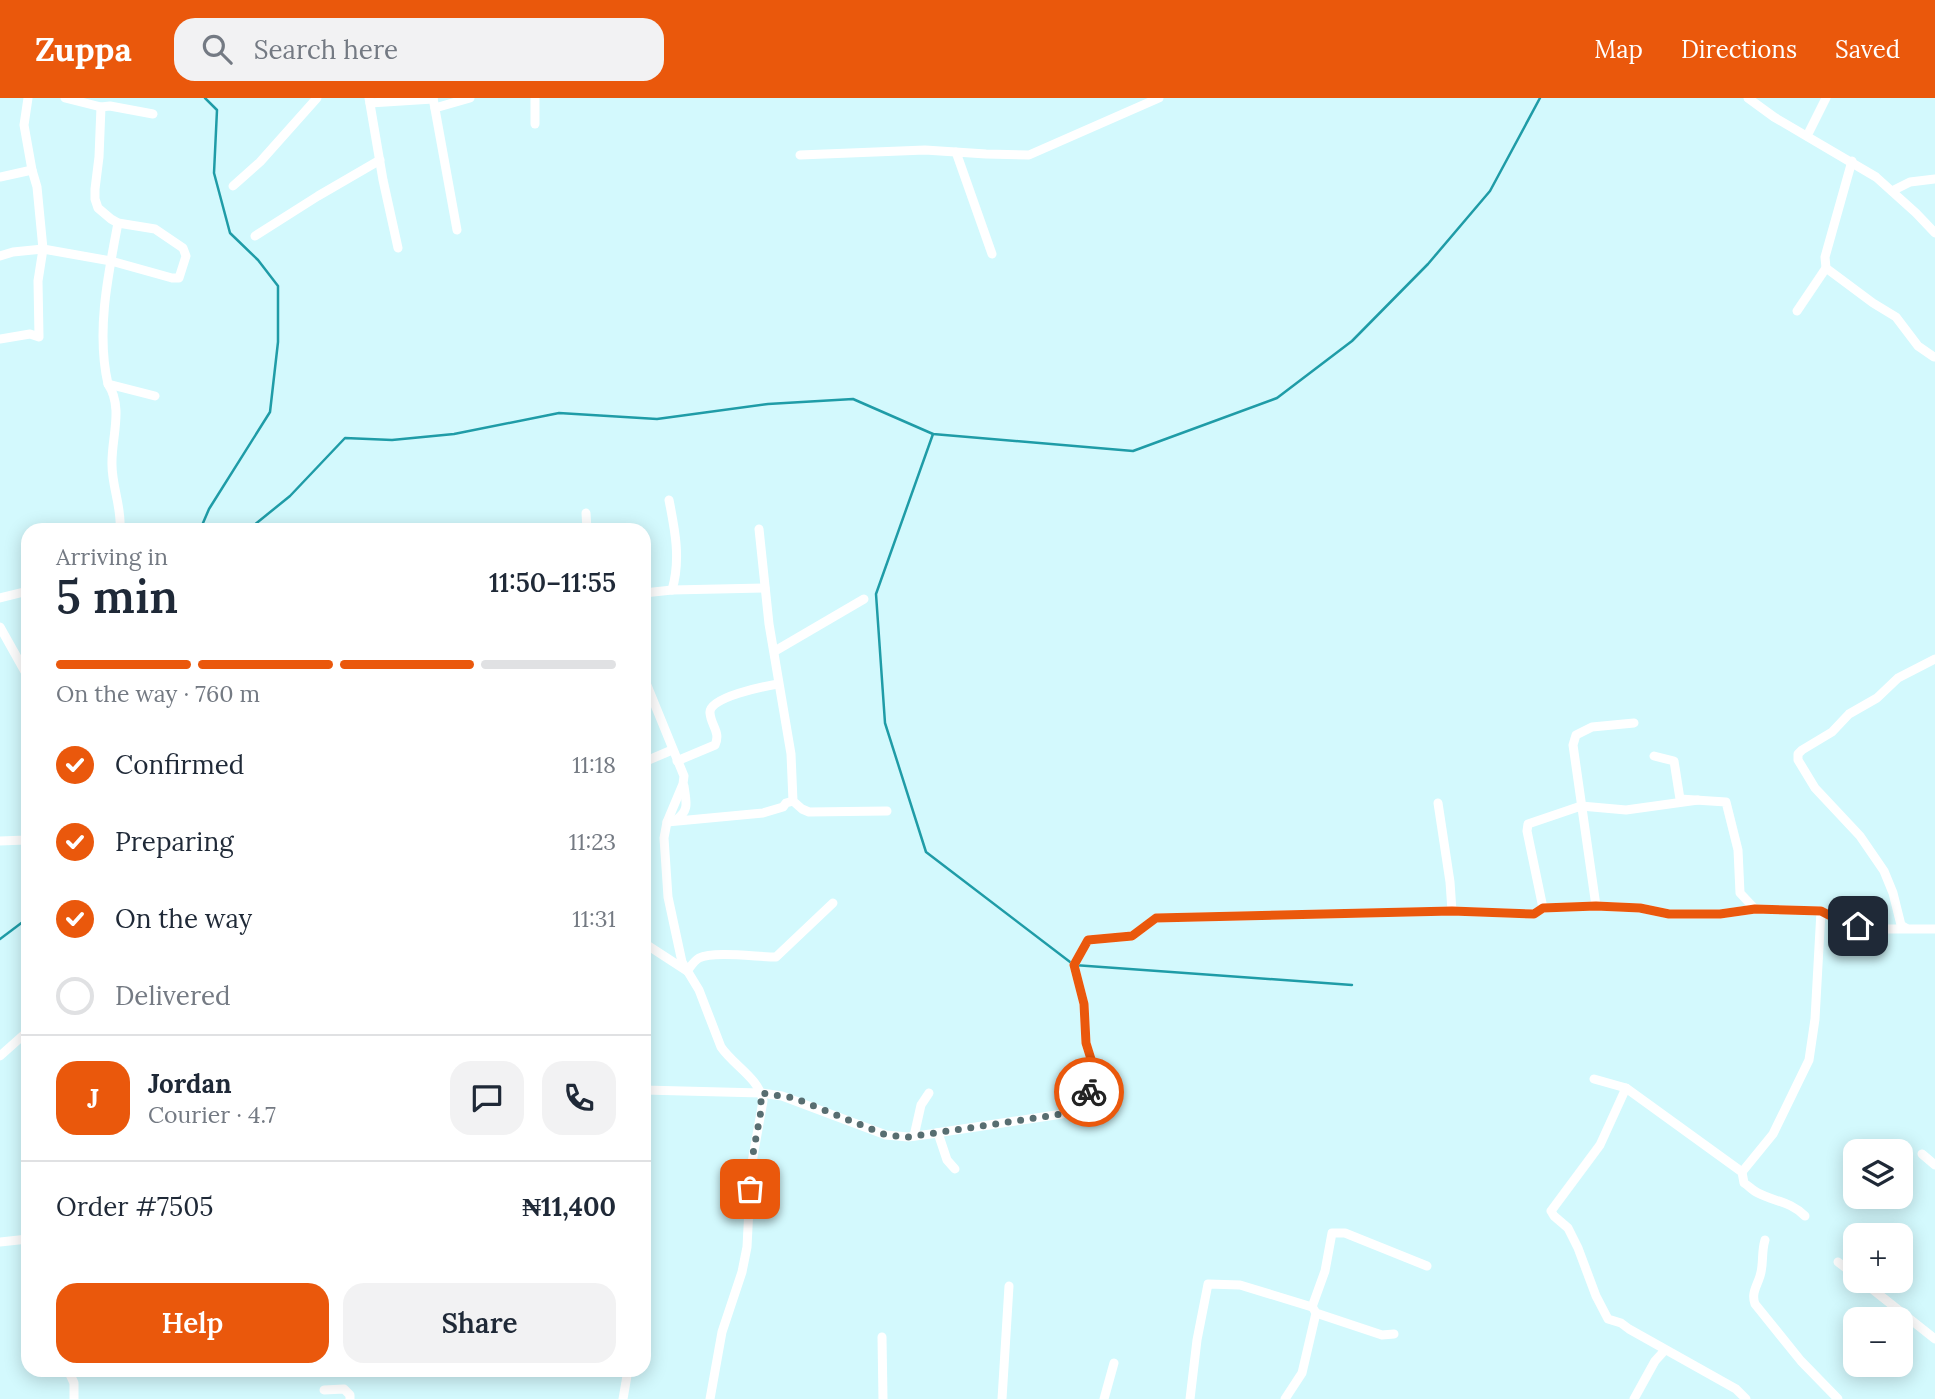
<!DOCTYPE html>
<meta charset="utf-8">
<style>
:root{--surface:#fff;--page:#f2f2f3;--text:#1f2937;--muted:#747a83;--line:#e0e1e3;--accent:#ea580c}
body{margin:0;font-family:Lora,serif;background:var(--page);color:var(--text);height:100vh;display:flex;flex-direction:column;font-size:26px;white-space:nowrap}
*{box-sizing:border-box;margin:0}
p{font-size:23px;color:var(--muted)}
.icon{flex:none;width:38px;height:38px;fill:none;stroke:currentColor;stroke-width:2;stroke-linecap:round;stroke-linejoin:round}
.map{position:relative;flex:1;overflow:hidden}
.details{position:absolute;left:21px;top:425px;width:630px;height:854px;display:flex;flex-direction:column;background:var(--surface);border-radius:21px;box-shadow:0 4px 18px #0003}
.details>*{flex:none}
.controls{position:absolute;left:1843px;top:1041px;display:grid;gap:14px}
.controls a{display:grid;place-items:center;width:70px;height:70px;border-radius:14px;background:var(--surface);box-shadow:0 4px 18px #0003;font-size:35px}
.pin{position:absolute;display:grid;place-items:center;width:60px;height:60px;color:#fff;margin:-30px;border-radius:14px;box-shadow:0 4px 10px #0006}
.courier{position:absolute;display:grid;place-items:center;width:70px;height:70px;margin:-35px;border:5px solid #ea580c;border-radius:50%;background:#fff;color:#222;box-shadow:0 2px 9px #0007}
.head em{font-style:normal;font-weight:600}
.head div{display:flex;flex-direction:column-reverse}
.head{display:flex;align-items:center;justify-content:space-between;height:119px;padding:0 35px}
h1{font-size:46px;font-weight:600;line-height:52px}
.bar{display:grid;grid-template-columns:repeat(4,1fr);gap:10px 7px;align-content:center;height:84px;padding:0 35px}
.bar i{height:9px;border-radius:5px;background:var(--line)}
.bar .on{background:var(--accent)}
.bar p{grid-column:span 4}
.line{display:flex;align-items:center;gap:18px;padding:0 35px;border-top:2px solid var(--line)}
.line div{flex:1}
.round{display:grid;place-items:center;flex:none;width:74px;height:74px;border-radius:21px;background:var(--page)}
ol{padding:0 35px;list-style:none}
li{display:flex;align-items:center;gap:21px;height:77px}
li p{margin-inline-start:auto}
li .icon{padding:7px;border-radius:50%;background:var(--accent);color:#fff;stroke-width:4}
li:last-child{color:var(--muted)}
li i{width:38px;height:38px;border:4px solid var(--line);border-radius:50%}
.cta{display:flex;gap:14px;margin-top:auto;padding:14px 35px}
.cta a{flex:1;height:80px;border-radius:21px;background:var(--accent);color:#fff;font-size:28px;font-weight:600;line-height:80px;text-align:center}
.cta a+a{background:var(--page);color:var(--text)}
header{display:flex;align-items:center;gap:42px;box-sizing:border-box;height:98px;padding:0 35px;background:var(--accent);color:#fff}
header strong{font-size:33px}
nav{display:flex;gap:38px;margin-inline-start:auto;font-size:24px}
.search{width:490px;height:63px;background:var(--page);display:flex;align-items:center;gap:18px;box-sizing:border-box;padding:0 24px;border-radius:21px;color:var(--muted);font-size:26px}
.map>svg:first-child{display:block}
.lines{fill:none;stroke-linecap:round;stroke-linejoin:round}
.stream{stroke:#1f9ca7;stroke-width:2.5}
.minor{stroke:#fff;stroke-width:9}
.done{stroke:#586e71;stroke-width:7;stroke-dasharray:0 12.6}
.route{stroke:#ea580c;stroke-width:9}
</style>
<header>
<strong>Zuppa</strong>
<div class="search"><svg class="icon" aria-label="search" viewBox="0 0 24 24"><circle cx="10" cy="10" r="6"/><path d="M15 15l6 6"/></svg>Search here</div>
<nav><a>Map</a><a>Directions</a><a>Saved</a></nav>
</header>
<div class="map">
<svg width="1935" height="1301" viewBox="0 0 1935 1301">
<rect width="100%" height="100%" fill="#d3f9fd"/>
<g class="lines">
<g class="stream">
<polyline points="933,336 876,496 885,625 926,754 1074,867 1352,887"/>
<polyline points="200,432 209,411 270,314 278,244 278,188 258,162 230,135 214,75 217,12 205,0"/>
<polyline points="248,432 290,398 345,340 392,342 454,336 559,315 657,321 768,306 853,301 933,336 1133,353 1277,300 1352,243 1428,166 1490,93 1540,0"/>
<polyline points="0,841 28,820"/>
</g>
<g class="minor">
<polyline points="65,0 101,9 110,8 153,16"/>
<polyline points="369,0 383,82 398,150"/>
<polyline points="433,0 457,132"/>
<polyline points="535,0 535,26"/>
<polyline points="1748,0 1774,19 1876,79 1916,115 1935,135"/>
<polyline points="370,5 433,1"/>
<polyline points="435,10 470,0"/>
<polyline points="1807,38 1826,0"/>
<polyline points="956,54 992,156"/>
<polyline points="800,57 925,52 986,56 1029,57 1159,0"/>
<polyline points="1852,63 1825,159 1826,170 1873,205 1896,219 1918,248 1934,259"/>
<polyline points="0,79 32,72"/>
<polyline points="233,88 260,64 317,0"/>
<polyline points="1892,93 1910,84 1935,81"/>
<path d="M 118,125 C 108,177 96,234 108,286 L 155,298"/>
<polyline points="255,138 318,98 380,62"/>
<polyline points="0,158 13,154 43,151 111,163 172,180 179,180 186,158 183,150 155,131 118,125 111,121 98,110 95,101 95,91 99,59 101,9"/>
<polyline points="1797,213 1826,170"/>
<polyline points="0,241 30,236 39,239 38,183 43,151 37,89 32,72 24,27 28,0"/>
<path d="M 108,286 C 124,310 111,340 112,367 C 112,389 122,410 120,432"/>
<path d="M 669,402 C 675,432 681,462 672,492"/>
<polyline points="586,415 587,432"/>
<polyline points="759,431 769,526 791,656 793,703 802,711 809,714 887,713"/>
<polyline points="644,495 672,492 765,490"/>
<polyline points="0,500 28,493"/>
<polyline points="0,529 28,579"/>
<polyline points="775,553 864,501"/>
<path d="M 644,580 L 684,678 L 683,686 L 667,724 L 664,740 L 668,799 L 682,864 L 699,892 L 721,949 C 734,968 759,980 763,1003 L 751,1070 L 747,1149 L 742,1174 L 722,1234 L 710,1301"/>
<polyline points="1654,658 1674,663 1680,701 1726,704 1738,752 1740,795 1755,811"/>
<path d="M 677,663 L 715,647 C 721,634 711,628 710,615 C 708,599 766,588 778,586"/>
<polyline points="644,664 672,652"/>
<polyline points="1438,705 1450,784 1452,813"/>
<path d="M 676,722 C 690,712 686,704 684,688"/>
<polyline points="667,724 763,715 783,709 786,705 793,703"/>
<polyline points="0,743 26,742 28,740"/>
<polyline points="1596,808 1573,647 1576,637 1592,629 1634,625"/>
<polyline points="1543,810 1527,733 1528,726 1581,708 1626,712 1698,702"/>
<polyline points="1906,830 1901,827 1893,795 1884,773 1860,738 1815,690 1798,662 1798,656 1802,652 1832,634 1849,616 1877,600 1898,580 1935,561"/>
<path d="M 644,845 L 687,873 C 691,868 694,863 699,860 C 714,853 757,859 776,859 L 833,805"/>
<polyline points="0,958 28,933"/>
<path d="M 1594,981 L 1626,990 L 1742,1074 L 1744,1085 C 1749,1088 1753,1093 1758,1095 C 1775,1104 1790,1103 1805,1118"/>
<polyline points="1626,990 1600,1047 1551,1113 1554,1118 1568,1130 1578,1150 1596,1198 1608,1221 1621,1225 1629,1231 1736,1291 1746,1301"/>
<polyline points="644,992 761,995 782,998 886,1037 908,1039 938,1035 947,1062 955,1071"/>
<polyline points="936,1035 1062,1016 1087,1000 1095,974 1086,945 1084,906 1074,867 1088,842 1132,838 1156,820 1452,813 1534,816 1543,810 1596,808 1640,810 1669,816 1720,816 1755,811 1821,813 1850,828 1879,831 1935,831"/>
<polyline points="914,1038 921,1007 929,995"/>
<polyline points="1922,1056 1935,1067"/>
<polyline points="1742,1074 1773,1036 1809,962 1815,921 1821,813"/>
<path d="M 1765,1142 C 1761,1155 1764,1166 1760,1178 C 1757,1188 1751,1195 1755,1206 L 1801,1263 L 1838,1301"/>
<polyline points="0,1144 28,1141"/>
<polyline points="1838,1164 1855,1177"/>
<polyline points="1862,1183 1935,1241"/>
<polyline points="1313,1210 1316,1215 1382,1237 1394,1236"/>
<polyline points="882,1239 883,1301"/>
<polyline points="68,1272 74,1285 74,1301"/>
<polyline points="324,1292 344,1291 350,1297 350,1301"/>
<polyline points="623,1301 628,1272"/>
<polyline points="1002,1301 1009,1188"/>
<polyline points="1104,1301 1114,1265"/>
<polyline points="1190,1301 1197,1242 1208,1186 1240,1187 1312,1209 1325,1173 1332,1135 1345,1135 1427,1168"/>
<polyline points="1285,1301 1302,1275 1316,1215"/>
<polyline points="1634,1301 1655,1263 1665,1252"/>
</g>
</g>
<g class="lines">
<polyline class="done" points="750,1091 752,1061 761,1013 761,995 794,1000 886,1037 908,1039 1062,1016 1087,1000 1089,994"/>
<polyline class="route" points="1089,994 1095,974 1086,945 1084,906 1074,867 1088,842 1132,838 1156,820 1452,813 1534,816 1543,810 1596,808 1640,810 1669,816 1720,816 1755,811 1821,813 1850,828 1858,828"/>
</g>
</svg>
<div class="controls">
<a><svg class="icon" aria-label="layers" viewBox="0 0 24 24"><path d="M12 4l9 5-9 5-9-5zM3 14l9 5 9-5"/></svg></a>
<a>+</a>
<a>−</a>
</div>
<div class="pin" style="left:750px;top:1091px;background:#ea580c"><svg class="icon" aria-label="bag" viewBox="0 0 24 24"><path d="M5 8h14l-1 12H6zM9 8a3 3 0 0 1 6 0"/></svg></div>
<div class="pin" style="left:1858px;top:828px;background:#1f2937"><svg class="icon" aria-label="home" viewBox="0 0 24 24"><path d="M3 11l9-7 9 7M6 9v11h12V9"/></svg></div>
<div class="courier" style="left:1089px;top:994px"><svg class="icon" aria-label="bike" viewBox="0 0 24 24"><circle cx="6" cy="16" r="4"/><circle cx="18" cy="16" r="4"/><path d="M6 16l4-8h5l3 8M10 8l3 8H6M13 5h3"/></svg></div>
<section class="details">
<div class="head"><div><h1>5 min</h1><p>Arriving in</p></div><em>11:50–11:55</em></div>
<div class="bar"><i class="on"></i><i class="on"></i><i class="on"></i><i></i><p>On the way · 760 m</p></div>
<ol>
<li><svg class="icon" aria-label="check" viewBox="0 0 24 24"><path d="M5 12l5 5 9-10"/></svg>Confirmed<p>11:18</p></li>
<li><svg class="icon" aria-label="check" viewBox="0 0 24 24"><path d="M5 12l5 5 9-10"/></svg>Preparing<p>11:23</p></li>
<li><svg class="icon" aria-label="check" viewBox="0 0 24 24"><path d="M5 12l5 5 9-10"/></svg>On the way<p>11:31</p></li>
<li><i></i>Delivered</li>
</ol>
<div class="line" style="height:126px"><b class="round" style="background:var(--accent);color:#fff">J</b><div><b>Jordan</b><p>Courier · 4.7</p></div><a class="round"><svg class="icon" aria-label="chat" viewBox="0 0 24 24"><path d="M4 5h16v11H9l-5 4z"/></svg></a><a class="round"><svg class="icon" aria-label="phone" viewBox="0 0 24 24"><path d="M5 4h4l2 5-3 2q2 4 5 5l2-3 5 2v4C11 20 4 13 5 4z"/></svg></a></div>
<div class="line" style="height:91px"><div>Order #7505</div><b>₦11,400</b></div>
<div class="cta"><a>Help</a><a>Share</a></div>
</section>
</div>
